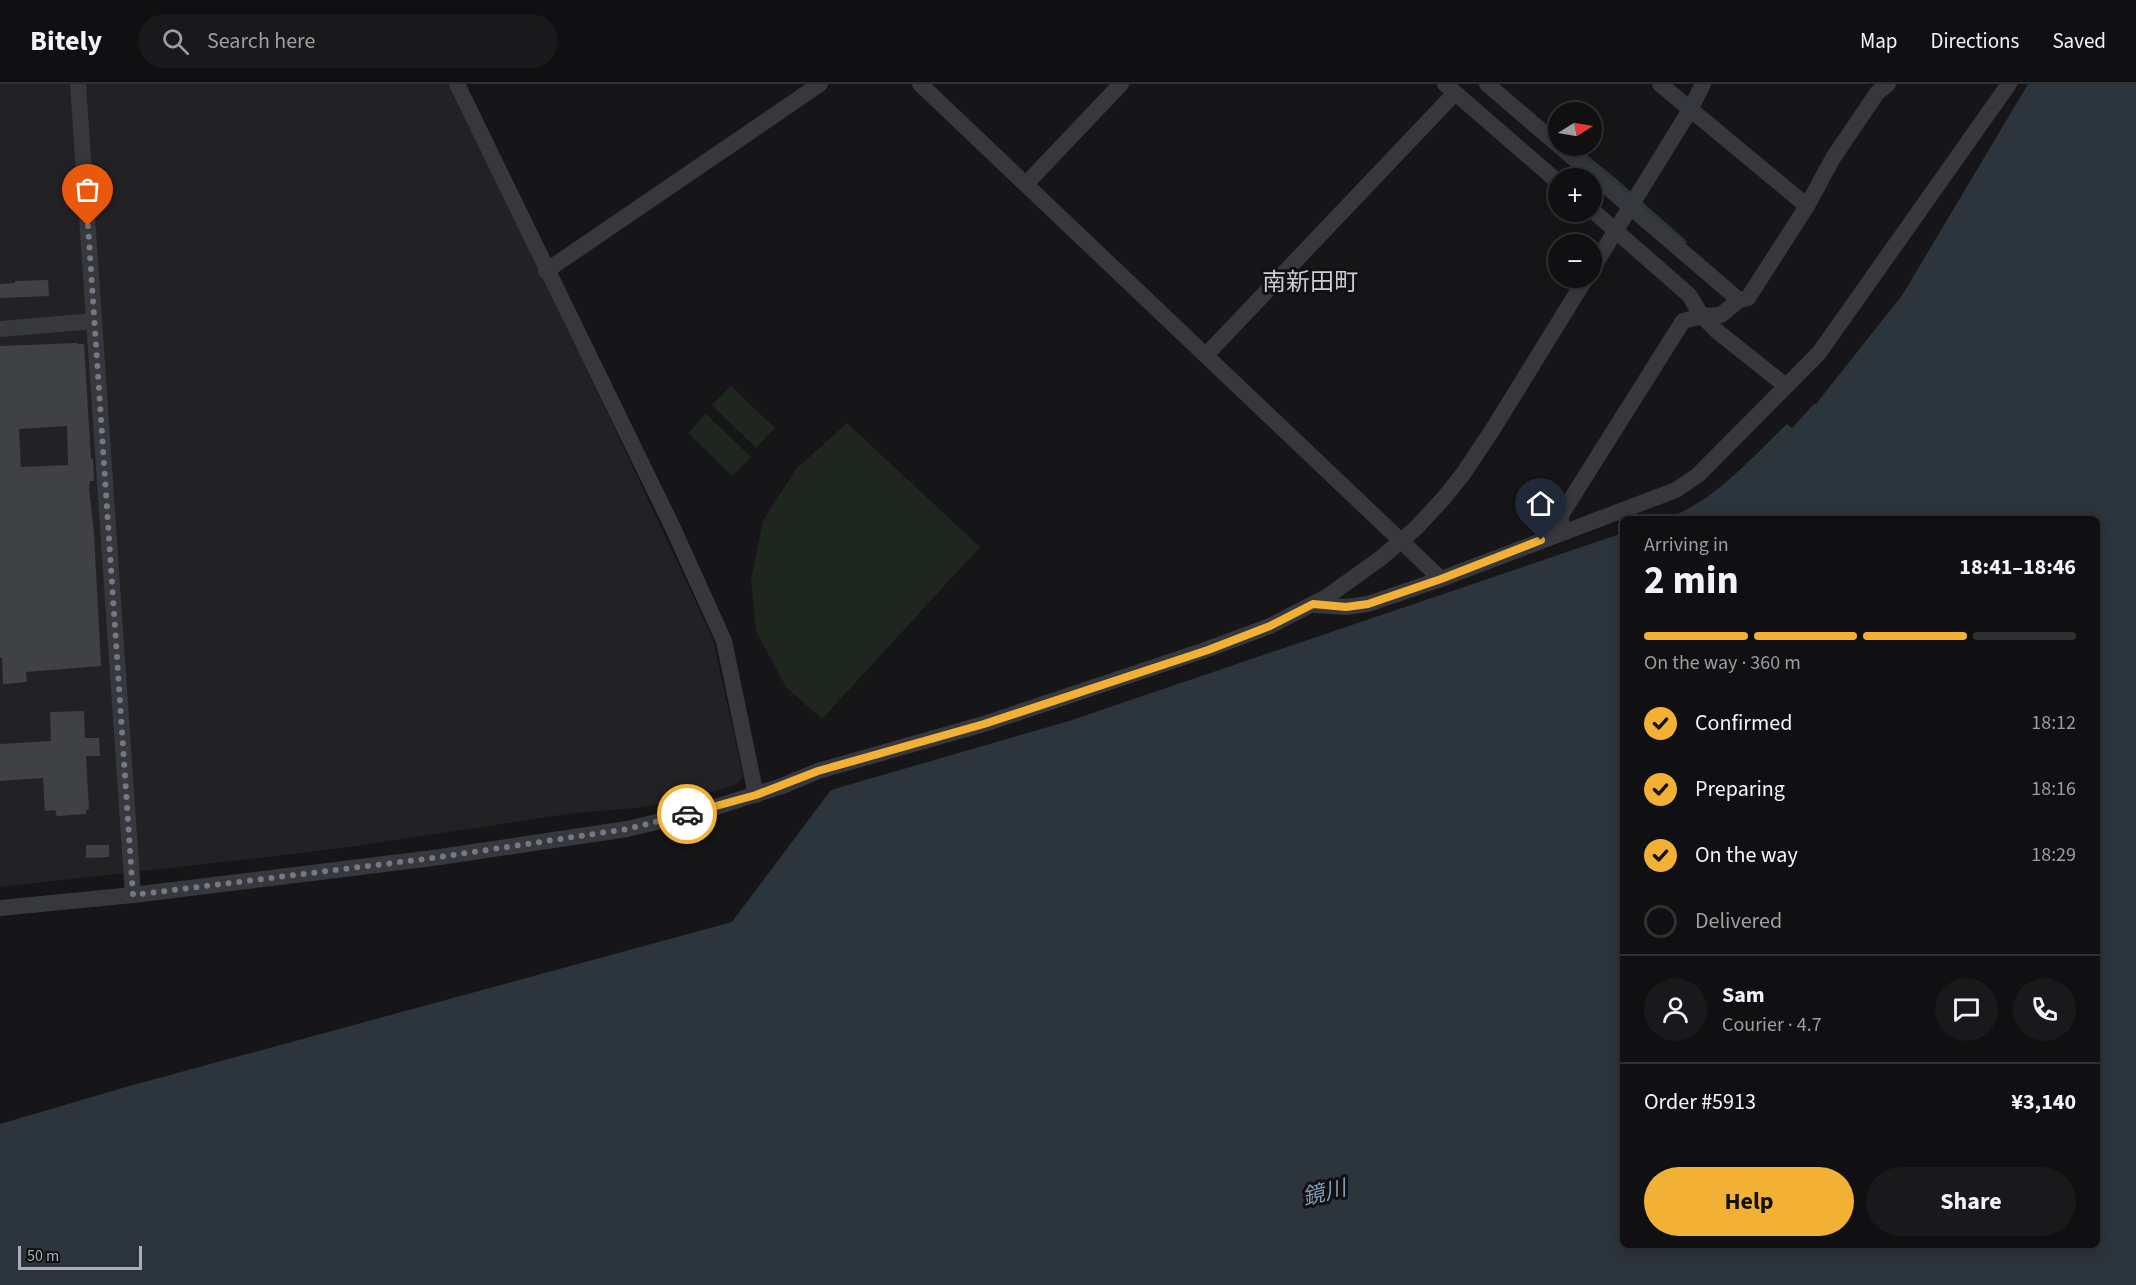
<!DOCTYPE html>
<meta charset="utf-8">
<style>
:root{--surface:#101012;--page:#19191b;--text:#f1f3f6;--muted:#9c9d9f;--line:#303032;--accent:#f2b134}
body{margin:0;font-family:"Source Sans 3","Noto Sans JP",sans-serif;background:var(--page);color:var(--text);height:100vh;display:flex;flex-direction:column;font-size:22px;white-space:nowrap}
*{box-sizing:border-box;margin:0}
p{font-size:20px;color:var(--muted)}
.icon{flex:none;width:33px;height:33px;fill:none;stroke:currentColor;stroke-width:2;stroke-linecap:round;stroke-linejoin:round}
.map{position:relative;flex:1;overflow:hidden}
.sheet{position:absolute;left:1620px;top:432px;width:480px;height:732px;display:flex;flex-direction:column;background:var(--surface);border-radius:9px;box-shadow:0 3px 15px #0003,0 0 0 2px var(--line)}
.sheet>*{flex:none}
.needle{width:39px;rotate:79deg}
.controls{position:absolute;left:1548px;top:18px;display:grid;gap:12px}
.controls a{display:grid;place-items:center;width:54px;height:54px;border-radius:50%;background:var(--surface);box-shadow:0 3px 15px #0003,0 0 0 2px var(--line);font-size:30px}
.scale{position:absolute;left:18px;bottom:15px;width:124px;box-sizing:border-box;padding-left:6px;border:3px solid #a8adb8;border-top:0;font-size:16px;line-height:21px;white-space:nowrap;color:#a8adb8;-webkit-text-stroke:4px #111113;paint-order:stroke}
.pin{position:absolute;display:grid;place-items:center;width:51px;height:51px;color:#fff;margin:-62px -26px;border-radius:50% 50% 50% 0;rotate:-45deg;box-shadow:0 0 6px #0007}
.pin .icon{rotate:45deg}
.courier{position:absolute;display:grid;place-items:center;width:60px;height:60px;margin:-30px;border:4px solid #f2b134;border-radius:50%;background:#fff;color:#222;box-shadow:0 2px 8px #0007}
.headline em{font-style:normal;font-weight:700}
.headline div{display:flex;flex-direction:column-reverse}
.headline{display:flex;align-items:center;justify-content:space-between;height:102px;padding:0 24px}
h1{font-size:39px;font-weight:700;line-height:45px}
.bar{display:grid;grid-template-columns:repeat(4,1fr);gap:9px 6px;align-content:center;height:72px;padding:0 24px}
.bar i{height:8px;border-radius:4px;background:var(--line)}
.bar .active{background:var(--accent)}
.bar p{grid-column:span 4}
.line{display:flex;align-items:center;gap:15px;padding:0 24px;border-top:2px solid var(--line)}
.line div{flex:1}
.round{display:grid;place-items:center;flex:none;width:63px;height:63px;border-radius:32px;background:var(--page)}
ol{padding:0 24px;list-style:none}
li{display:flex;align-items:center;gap:18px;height:66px}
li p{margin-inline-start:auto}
li .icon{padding:6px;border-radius:50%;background:var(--accent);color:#111;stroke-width:4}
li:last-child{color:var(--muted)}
li i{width:33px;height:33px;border:3px solid var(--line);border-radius:50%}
.action{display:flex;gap:12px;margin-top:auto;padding:12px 24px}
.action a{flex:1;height:69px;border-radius:36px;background:var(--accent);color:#111;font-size:24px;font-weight:700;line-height:69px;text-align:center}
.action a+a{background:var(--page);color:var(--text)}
header{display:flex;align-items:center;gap:36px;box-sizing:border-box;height:84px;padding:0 30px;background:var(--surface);border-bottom:2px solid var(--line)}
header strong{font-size:28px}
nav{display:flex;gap:33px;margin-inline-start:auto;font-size:21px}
.search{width:420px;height:54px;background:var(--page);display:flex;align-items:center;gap:15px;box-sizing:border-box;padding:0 21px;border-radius:33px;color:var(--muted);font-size:22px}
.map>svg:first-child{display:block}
.built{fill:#222225}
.green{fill:#1e261f}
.water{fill:#2c353c}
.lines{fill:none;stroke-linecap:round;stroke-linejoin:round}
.stream{stroke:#2c353c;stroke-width:5}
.building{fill:#404145;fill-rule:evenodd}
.minor{stroke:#37383d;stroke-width:16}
.done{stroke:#757880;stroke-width:6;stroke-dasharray:0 10.8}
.route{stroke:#f2b134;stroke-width:8}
.labels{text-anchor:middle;stroke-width:6;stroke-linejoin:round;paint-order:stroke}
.water-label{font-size:22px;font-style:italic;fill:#7f9bb3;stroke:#111113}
.quarter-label{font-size:24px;fill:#c9ccd4;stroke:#111113}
</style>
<header>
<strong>Bitely</strong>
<div class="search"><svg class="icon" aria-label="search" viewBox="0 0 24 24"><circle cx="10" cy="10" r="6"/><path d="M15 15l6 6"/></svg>Search here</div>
<nav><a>Map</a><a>Directions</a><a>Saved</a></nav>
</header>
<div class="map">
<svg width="2136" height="1201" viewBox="0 0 2136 1201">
<rect width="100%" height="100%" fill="#161618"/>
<polygon class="built" points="0,0 449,0 611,336 713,555 743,692 737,700 693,714 635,724 574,729 349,763 259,774 0,803"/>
<g class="green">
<polygon points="731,302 775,344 756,364 712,321"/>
<polygon points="706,330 751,373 732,392 688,349"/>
<polygon points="847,339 980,463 822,635 786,603 756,547 751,495 763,437 796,385"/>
</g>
<path class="water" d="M 2028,0 L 2136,0 L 2136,1201 L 0,1201 L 0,1040 L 126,1003 L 732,838 L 831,706 L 1069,637 L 1623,449 L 1623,1161 L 2097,1161 L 2097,435 L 1665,435 C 1714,418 1750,375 1787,340 L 1792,344 L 1814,320 L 1816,320 L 1903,210 Z"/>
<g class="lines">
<polyline class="stream" points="1572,62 1616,98 1684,158"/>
</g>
<g class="building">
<polygon points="48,196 49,212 0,214 0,200 15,199 15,197"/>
<path d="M 77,259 L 77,260 L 84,260 L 91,375 L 93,375 L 94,397 L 90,397 L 89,405 L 94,449 L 101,582 L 26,588 L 27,598 L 3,600 L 2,574 L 0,574 L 0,262 ZM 67,342 L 68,381 L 21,383 L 19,345 Z"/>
<polygon points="84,627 85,654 99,654 100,672 86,672 89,725 86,726 86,730 57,732 55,726 45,727 43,694 0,697 0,660 51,657 50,628"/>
<polygon points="86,761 109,761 109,773 86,774"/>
</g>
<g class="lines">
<g class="minor">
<polyline points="78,0 133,811"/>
<polyline points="457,0 672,442 724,557 756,711"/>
<polyline points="920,0 1441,495"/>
<polyline points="1445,0 1558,98"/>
<polyline points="1487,0 1739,216"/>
<polyline points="1660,0 1807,122"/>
<polyline points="1026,100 1121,0"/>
<polyline points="1592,126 1689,211 1702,232 1718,248 1786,302"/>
<polyline points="1592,185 1690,26 1703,0"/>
<polyline points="546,187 820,0"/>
<polyline points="0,245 94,237"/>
<polyline points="1206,271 1455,9"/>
<polyline points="1561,449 1561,431 1683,237 1702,232 1721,231 1739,216 1748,214 1807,122 1833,74 1877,9 1888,0"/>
<polyline points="1314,521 1346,523 1368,520 1441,495 1676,406 1698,391 1819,269 2009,0"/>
<polyline points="0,824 133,811 433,774 627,745 700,728 782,702 818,687 984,640 1208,565 1270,542 1328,512 1381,474 1416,444 1443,415 1463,390 1493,345 1586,194"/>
</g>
</g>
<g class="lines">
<polyline class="done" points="88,142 133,811 433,774 627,745 687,730"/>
<polyline class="route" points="687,730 756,711 818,687 984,640 1208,566 1270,542 1313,520 1346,523 1368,520 1441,495 1541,456"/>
</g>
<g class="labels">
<g class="water-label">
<text transform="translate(1324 1108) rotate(-14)" y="8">鏡川</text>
</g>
<g class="quarter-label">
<text x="1310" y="206">南新田町</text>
</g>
</g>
</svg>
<div class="controls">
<a><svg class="needle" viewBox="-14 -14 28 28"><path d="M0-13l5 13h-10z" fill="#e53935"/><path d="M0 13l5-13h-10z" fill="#9c9d9f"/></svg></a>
<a>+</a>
<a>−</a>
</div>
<div class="scale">50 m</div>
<div class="pin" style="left:88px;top:142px;background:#ea580c"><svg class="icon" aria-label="bag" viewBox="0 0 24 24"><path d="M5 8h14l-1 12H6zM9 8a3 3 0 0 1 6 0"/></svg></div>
<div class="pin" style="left:1541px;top:456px;background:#1f2937"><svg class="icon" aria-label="home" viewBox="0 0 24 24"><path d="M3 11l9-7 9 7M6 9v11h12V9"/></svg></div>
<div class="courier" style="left:687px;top:730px"><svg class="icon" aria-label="car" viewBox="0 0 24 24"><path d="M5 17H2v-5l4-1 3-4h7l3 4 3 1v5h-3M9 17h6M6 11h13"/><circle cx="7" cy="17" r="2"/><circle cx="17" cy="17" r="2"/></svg></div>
<section class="sheet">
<div class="headline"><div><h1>2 min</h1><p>Arriving in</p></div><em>18:41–18:46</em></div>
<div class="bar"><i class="active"></i><i class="active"></i><i class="active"></i><i></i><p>On the way · 360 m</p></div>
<ol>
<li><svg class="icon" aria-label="check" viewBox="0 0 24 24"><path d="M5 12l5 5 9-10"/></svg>Confirmed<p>18:12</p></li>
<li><svg class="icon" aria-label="check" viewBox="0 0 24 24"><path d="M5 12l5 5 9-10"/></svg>Preparing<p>18:16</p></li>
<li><svg class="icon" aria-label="check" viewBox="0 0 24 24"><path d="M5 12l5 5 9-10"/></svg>On the way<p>18:29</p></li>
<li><i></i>Delivered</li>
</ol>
<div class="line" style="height:108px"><a class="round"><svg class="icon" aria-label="person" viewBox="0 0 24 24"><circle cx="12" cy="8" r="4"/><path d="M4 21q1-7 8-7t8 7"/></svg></a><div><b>Sam</b><p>Courier · 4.7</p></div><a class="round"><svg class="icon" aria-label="chat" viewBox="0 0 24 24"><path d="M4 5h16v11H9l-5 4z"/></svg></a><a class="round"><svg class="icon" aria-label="phone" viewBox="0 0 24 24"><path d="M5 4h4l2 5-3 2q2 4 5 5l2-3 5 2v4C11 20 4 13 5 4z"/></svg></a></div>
<div class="line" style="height:78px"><div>Order #5913</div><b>¥3,140</b></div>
<div class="action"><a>Help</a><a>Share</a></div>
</section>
</div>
